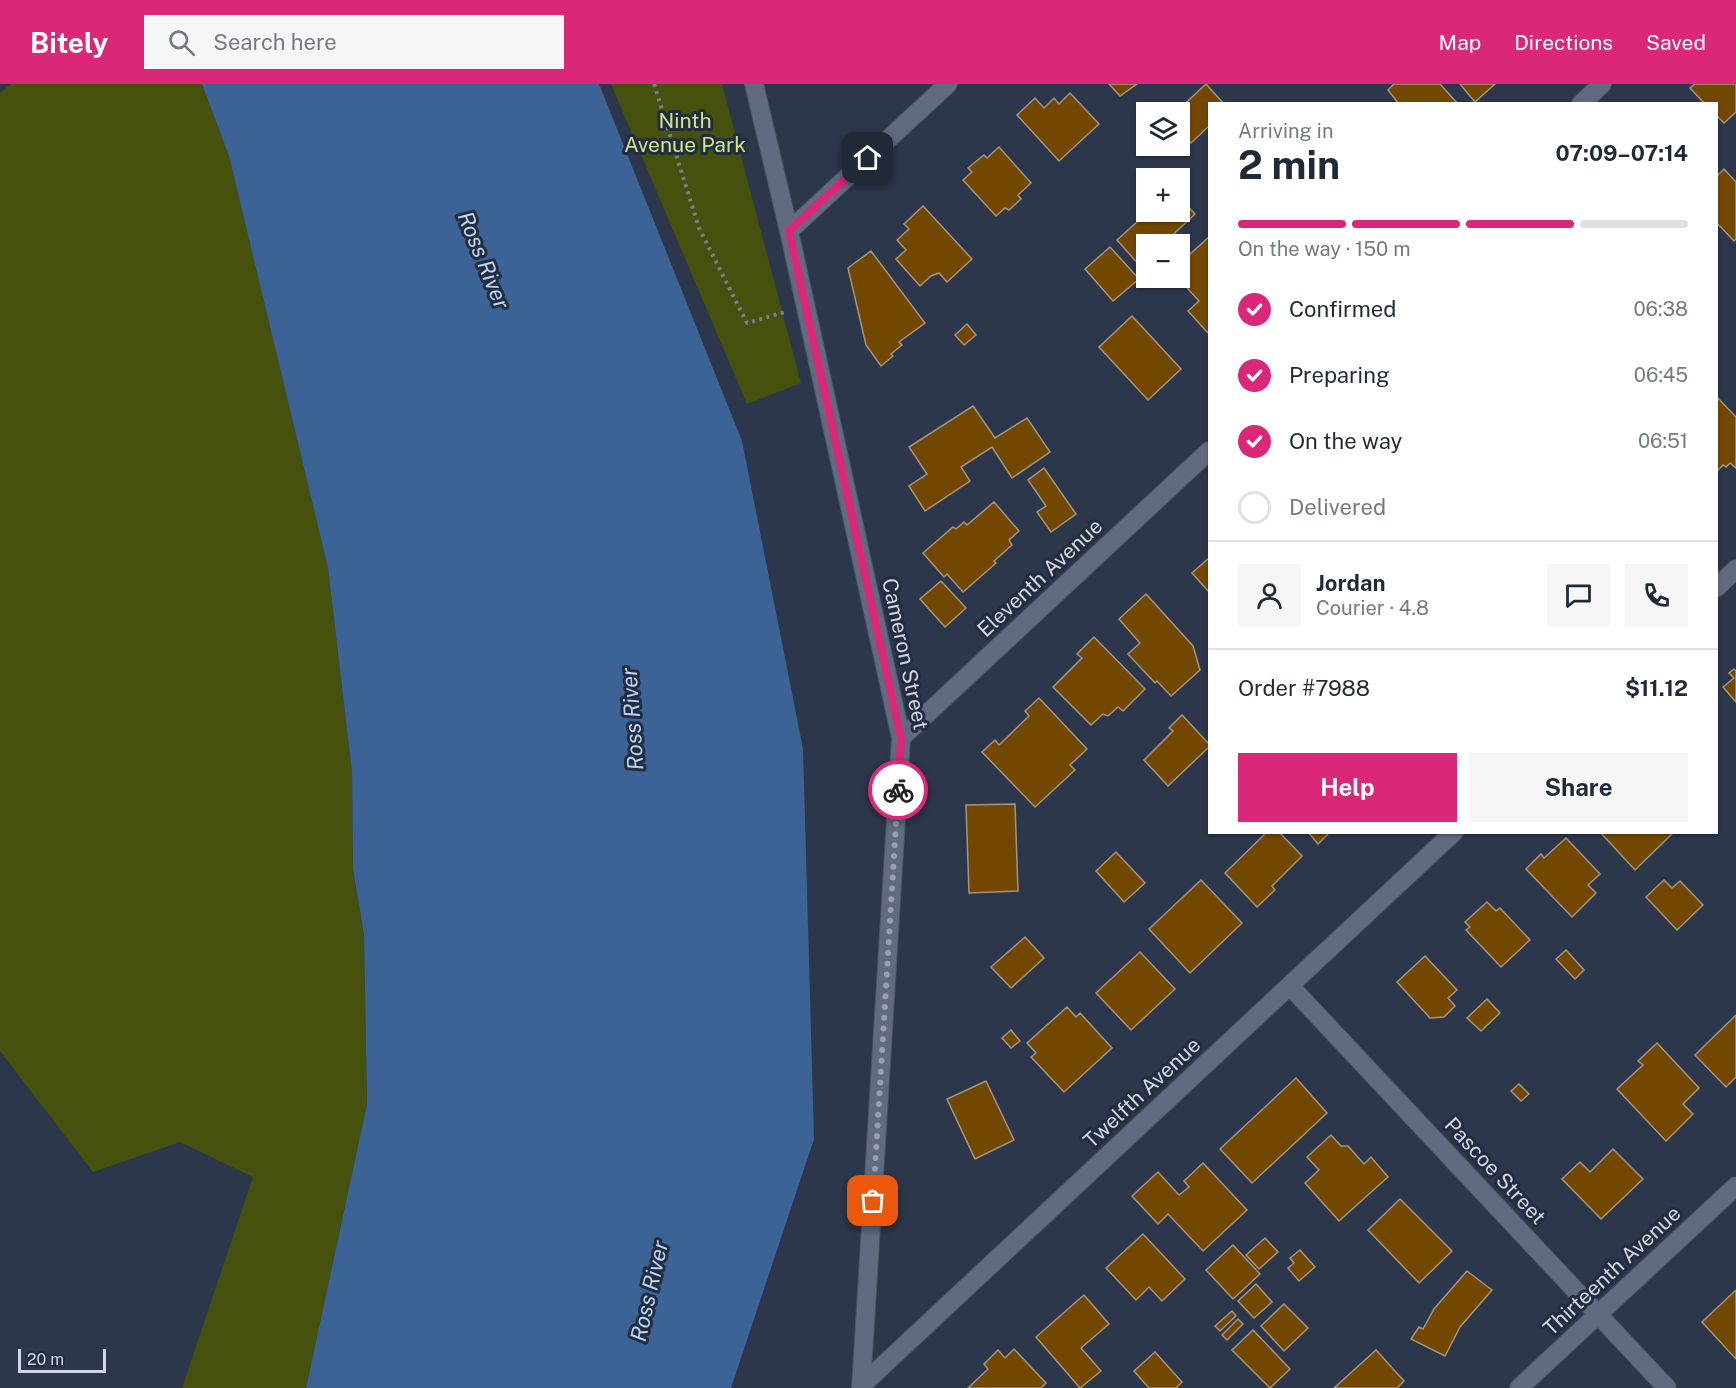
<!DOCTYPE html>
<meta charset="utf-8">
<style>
:root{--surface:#fff;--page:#f6f6f7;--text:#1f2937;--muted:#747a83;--line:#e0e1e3;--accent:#db2777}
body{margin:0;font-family:"Public Sans",sans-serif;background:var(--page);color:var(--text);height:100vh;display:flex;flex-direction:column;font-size:22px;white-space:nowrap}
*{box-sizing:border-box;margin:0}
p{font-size:20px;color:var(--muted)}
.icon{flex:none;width:33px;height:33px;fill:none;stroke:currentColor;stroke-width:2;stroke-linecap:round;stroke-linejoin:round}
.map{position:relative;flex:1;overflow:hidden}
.panel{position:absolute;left:1208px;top:18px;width:510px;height:732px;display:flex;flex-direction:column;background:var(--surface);border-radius:0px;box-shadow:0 2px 4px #0004}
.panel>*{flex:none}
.controls{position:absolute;left:1136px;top:18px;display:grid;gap:12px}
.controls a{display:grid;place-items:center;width:54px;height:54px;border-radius:0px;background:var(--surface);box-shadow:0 2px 4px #0004;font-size:30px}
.scale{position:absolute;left:18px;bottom:15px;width:88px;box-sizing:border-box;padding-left:6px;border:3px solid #d0d6e3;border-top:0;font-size:16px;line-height:21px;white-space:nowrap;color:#d0d6e3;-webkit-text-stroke:4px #232d40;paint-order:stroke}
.pin{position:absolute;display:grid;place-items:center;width:51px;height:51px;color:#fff;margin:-26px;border-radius:12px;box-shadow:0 3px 9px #0006}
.courier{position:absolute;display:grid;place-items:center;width:60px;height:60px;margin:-30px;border:4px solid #db2777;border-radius:50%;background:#fff;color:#222;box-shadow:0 2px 8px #0007}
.headline em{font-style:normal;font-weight:700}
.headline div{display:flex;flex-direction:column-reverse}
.headline{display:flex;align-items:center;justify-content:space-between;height:102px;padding:0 30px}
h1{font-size:39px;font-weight:700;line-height:45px}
.bar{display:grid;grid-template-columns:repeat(4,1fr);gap:9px 6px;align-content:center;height:72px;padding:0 30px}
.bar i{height:8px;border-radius:4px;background:var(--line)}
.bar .active{background:var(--accent)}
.bar p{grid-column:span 4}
.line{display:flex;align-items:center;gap:15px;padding:0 30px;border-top:2px solid var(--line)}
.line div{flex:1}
.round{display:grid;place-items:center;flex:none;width:63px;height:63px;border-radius:0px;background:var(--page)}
ol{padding:0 30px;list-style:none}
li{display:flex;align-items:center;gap:18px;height:66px}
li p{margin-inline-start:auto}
li .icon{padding:6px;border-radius:50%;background:var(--accent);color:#fff;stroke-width:4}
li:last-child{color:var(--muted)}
li i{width:33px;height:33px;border:3px solid var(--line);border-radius:50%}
.cta{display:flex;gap:12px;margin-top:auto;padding:12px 30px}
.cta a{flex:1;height:69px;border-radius:0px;background:var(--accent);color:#fff;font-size:24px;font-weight:700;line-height:69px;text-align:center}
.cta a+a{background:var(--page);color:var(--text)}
header{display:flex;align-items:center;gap:36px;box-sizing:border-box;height:84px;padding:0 30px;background:var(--accent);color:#fff}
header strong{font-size:28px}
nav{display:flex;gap:33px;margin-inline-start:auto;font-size:21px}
.search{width:420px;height:54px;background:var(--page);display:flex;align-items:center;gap:15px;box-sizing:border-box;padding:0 21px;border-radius:0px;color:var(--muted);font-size:22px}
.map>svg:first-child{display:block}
.green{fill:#46510e}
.water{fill:#3b6396}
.building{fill:#724800;stroke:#a6947f;stroke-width:1.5}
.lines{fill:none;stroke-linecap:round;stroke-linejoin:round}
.street-casing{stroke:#495262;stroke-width:20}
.path{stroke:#757d8e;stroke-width:4;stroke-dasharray:3 4.5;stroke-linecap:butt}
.street{stroke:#606b81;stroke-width:18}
.done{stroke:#979eae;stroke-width:6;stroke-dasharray:0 10.8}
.route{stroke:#db2777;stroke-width:8}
.labels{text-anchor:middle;stroke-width:6;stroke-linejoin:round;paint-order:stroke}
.park-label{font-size:21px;fill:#d0e583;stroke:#232d40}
.street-label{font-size:21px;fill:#d0d6e3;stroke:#232d40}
.water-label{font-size:22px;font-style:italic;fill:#bdd4f3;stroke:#232d40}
</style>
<header>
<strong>Bitely</strong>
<div class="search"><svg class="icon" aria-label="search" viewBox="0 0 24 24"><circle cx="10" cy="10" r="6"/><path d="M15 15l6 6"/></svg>Search here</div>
<nav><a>Map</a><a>Directions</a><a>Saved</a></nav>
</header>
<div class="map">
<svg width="1736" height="1304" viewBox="0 0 1736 1304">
<rect width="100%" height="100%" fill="#2d374b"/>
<g class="green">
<polygon points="11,0 202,0 229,72 328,484 352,688 353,785 364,851 367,1020 306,1304 182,1304 253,1093 180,1058 93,1088 0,967 0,9"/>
<polygon points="611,0 722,0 801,299 747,320"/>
</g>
<polygon class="water" points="202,0 599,0 742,357 803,665 814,1055 731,1304 306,1304 367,1020 364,851 353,785 352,688 328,484 229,72"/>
<g class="building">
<polygon points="1109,0 1137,0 1120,12"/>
<polygon points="1206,0 1224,20 1209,20 1209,42 1191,59 1179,46 1179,28 1176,28"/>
<polygon points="1394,0 1440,0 1458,20 1399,20 1388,6"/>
<polygon points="1460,0 1495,0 1475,18"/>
<polygon points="1695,0 1736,0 1736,28 1724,39 1716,31 1716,20 1705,20 1690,4"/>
<polygon points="1070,9 1099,40 1059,77 1017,31 1035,14 1044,24 1054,14 1059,20"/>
<polygon points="999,63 1031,99 1018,111 1021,115 1009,126 1005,124 996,132 963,96 972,88 968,84 984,71 987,74"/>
<polygon points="1724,85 1736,98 1736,155 1734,157 1716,138 1716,93"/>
<polygon points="1179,113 1195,130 1163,160 1146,160 1146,176 1140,182 1117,156 1148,128 1179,128"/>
<polygon points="923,122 972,175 947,198 939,189 931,192 920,202 896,175 906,166 897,156 909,145 904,140"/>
<polygon points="1209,153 1209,250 1188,227 1199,217 1178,194 1179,180"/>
<polygon points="1110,163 1139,195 1113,217 1085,185"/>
<polygon points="871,167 925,239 899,258 902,261 891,270 893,272 881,282 866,261 848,184"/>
<polygon points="1132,232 1181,285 1148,316 1099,263"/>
<polygon points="967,240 976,251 964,261 955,251"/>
<polygon points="1716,312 1736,333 1736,384 1730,379 1726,383 1723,381 1716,388"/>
<polygon points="973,322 995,354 1027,334 1050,368 1012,394 992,363 961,383 970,397 925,427 909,402 927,390 909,363"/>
<polygon points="1044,384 1076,430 1051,448 1037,428 1046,422 1028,396"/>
<polygon points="994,418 1019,447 1009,456 1012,461 994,477 996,479 963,508 947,490 944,493 923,469 953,443 956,445 964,438 967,441"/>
<polygon points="1209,474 1209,508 1192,489"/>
<polygon points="941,497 966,524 945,543 920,515"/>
<polygon points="1146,510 1193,562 1200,586 1171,612 1157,597 1155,599 1128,570 1140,559 1119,535"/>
<polygon points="1094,553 1145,605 1123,627 1118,623 1108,632 1103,630 1091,641 1053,603 1082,574 1077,570"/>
<polygon points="1734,585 1736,587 1736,618 1723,603 1734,594 1729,589"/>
<polygon points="1039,614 1087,665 1070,681 1075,686 1035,723 982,668 995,656 999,661 1029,632 1025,627"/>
<polygon points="1182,631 1209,660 1209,663 1168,702 1144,676 1173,647 1169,644"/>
<polygon points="1015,720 1018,807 969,809 966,721"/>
<polygon points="1267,748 1279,748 1302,772 1272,802 1275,806 1257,823 1225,789"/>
<polygon points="1308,748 1330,748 1318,760"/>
<polygon points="1600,748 1674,748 1635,786"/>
<polygon points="1566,754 1600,790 1588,801 1596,809 1572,833 1526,785 1541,770 1544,774"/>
<polygon points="1116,768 1145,799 1124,818 1096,787"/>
<polygon points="1201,796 1242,839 1190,889 1149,845"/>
<polygon points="1664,796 1672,804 1680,797 1703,821 1677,846 1646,813"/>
<polygon points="1487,818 1496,827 1500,824 1530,856 1501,883 1466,846 1470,843 1465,838"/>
<polygon points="1025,853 1044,874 1011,904 991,883"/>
<polygon points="1566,866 1584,886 1575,895 1556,875"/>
<polygon points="1140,868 1175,905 1131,946 1096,909"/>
<polygon points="1425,872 1457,906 1448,914 1455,922 1444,933 1430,934 1397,898"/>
<polygon points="1487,915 1500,929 1481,947 1467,934"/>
<polygon points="1067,923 1076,933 1080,929 1112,964 1064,1008 1031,973 1036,969 1027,959"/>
<polygon points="1736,931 1736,993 1726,1003 1695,971"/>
<polygon points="1011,946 1020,957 1011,964 1002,954"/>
<polygon points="1657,959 1699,1004 1683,1020 1693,1030 1666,1057 1617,1005 1643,981 1638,977"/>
<polygon points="1296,994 1327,1029 1252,1099 1220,1065"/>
<polygon points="986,997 1014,1056 975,1075 947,1015"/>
<polygon points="1519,1000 1529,1010 1521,1017 1511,1007"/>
<polygon points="1331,1051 1341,1062 1348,1062 1364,1080 1371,1073 1388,1093 1339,1137 1305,1099 1319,1086 1307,1073"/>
<polygon points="1613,1065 1643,1095 1601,1135 1562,1095 1580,1078 1590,1088"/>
<polygon points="1203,1079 1247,1126 1203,1167 1168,1130 1158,1140 1132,1112 1158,1088 1179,1111 1189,1103 1184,1097"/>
<polygon points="1400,1115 1452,1167 1419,1199 1368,1146"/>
<polygon points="1143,1150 1185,1195 1162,1217 1149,1203 1136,1216 1106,1184"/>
<polygon points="1265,1154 1278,1168 1259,1185 1246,1171"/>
<polygon points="1233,1161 1260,1190 1233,1215 1206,1186"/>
<polygon points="1300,1166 1315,1183 1299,1197 1288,1184 1294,1179 1290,1174"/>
<polygon points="1467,1187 1492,1206 1460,1243 1445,1272 1411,1255 1419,1243 1423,1245 1434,1225"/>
<polygon points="1256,1200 1272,1218 1254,1234 1238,1217"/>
<polygon points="1736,1206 1736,1275 1702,1238"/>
<polygon points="1084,1211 1109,1240 1081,1264 1101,1287 1080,1304 1036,1253"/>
<polygon points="1284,1220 1308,1244 1284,1267 1261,1242"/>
<polygon points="1232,1227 1236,1232 1220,1247 1215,1242"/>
<polygon points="1238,1235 1243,1240 1227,1256 1222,1251"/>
<polygon points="1253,1246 1290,1285 1270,1304 1232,1266"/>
<polygon points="1014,1265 1046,1299 1041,1304 968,1304 988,1285 984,1280 998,1266 1005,1274"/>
<polygon points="1376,1266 1404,1297 1397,1304 1334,1304"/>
<polygon points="1155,1268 1182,1298 1176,1304 1149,1304 1134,1287"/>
</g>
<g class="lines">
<defs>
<g id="street">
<polyline points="754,0 789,147 901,654 861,1304"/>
<polyline points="1581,20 1602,0"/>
<polyline points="789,147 948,0"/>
<polyline points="1716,504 1736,485"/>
<polyline points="901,654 1209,367"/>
<polyline points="1290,902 1667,1304"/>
<polyline points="861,1302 1454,748"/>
<polyline points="1519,1304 1736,1102"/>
</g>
</defs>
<use href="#street" class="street-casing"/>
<polyline class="path" points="654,0 699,144 747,239 785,228"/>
<use href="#street" class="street"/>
</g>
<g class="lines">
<polyline class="done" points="873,1117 898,706"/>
<polyline class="route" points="868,74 789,147 901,654 898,706"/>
</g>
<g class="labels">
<g class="park-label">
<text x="685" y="44">Ninth<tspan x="685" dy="24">Avenue Park</tspan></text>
</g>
<g class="street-label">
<text transform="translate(1040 494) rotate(-43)" y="7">Eleventh Avenue</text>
<text transform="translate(905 570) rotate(78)" y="7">Cameron Street</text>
<text transform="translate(1142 1009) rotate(-43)" y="7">Twelfth Avenue</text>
<text transform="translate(1495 1087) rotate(47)" y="7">Pascoe Street</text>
<text transform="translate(1612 1187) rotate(-43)" y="7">Thirteenth Avenue</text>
</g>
<g class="water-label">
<text transform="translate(484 176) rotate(68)" y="8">Ross River</text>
<text transform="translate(632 635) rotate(-94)" y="8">Ross River</text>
<text transform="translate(649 1207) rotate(-77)" y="8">Ross River</text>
</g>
</g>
</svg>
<div class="controls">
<a><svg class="icon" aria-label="layers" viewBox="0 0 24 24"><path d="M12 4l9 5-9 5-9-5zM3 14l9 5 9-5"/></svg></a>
<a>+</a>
<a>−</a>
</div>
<div class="scale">20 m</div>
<div class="pin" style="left:873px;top:1117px;background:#ea580c"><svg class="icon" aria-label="bag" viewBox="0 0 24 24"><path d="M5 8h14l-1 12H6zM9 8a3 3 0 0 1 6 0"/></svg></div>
<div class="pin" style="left:868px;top:74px;background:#1f2937"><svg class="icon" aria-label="home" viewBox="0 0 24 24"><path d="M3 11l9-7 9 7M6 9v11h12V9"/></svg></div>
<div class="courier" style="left:898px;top:706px"><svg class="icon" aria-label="bike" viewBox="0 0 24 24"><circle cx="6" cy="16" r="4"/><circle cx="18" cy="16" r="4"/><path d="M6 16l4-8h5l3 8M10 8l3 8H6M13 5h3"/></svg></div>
<section class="panel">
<div class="headline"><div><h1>2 min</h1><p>Arriving in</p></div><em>07:09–07:14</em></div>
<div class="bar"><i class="active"></i><i class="active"></i><i class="active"></i><i></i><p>On the way · 150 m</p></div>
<ol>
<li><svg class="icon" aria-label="check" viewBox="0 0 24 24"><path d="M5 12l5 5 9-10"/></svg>Confirmed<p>06:38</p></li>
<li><svg class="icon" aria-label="check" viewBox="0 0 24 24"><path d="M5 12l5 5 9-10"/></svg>Preparing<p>06:45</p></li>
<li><svg class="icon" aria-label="check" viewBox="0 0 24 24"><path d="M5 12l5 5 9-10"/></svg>On the way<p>06:51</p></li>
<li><i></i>Delivered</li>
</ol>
<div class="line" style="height:108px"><a class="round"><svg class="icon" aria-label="person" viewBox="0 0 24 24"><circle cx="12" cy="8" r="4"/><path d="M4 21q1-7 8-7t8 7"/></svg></a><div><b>Jordan</b><p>Courier · 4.8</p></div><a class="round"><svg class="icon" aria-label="chat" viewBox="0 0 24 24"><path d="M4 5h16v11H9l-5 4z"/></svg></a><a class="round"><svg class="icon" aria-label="phone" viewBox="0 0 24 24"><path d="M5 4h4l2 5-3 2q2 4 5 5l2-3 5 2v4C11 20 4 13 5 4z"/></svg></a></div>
<div class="line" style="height:78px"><div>Order #7988</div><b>$11.12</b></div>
<div class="cta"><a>Help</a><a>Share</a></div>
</section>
</div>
